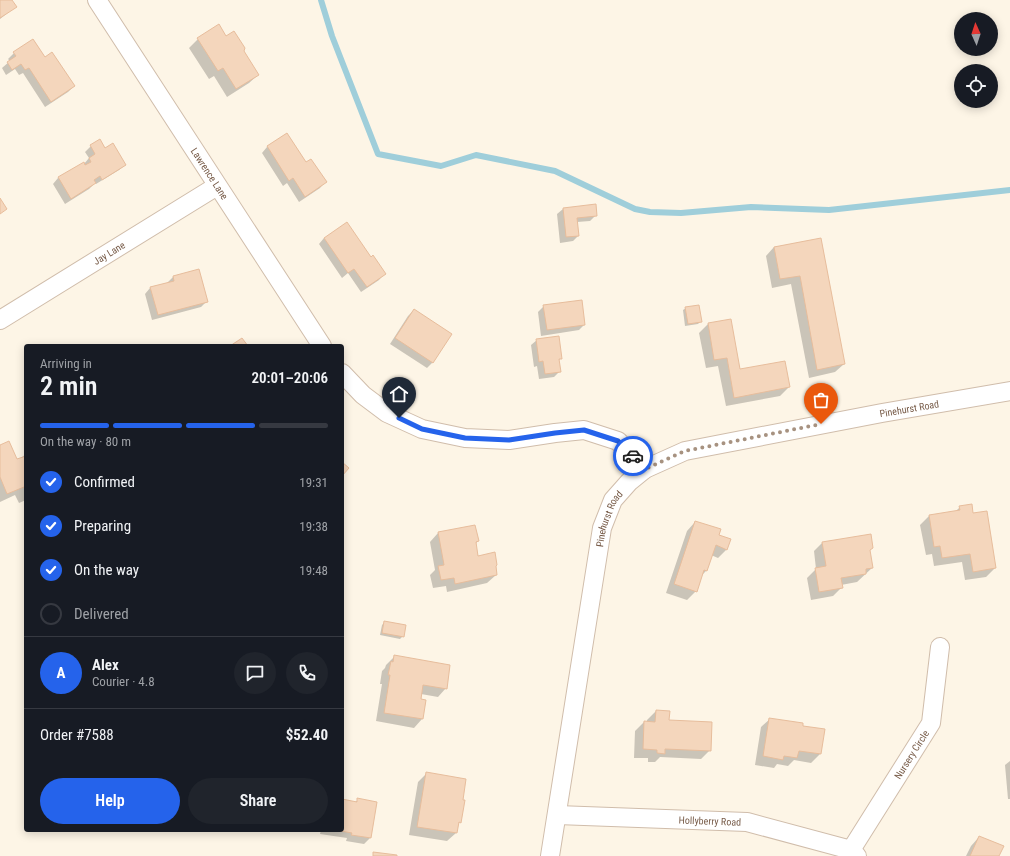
<!DOCTYPE html>
<meta charset="utf-8">
<style>
:root{--surface:#171b24;--page:#20242c;--text:#f1f3f6;--muted:#9ea1a6;--line:#363941;--accent:#2563eb}
body{margin:0;font-family:"Roboto Condensed",sans-serif;background:var(--page);color:var(--text);height:100vh;display:flex;flex-direction:column;font-size:15px;white-space:nowrap}
*{box-sizing:border-box;margin:0}
p{font-size:13px;color:var(--muted)}
.icon{flex:none;width:22px;height:22px;fill:none;stroke:currentColor;stroke-width:2;stroke-linecap:round;stroke-linejoin:round}
.map{position:relative;flex:1;overflow:hidden}
.panel{position:absolute;left:24px;top:344px;width:320px;height:488px;display:flex;flex-direction:column;background:var(--surface);border-radius:4px;box-shadow:0 2px 10px #0003}
.panel>*{flex:none}
.needle{width:26px;rotate:357deg}
.tools{position:absolute;left:954px;top:12px;display:grid;gap:8px}
.tools a{display:grid;place-items:center;width:44px;height:44px;border-radius:50%;background:var(--surface);box-shadow:0 2px 10px #0003;font-size:20px}
.pin{position:absolute;display:grid;place-items:center;width:34px;height:34px;color:#fff;margin:-41px -17px;border-radius:50% 50% 50% 0;rotate:-45deg;box-shadow:0 0 4px #0007}
.pin .icon{rotate:45deg}
.courier{position:absolute;display:grid;place-items:center;width:40px;height:40px;margin:-20px;border:3px solid #2563eb;border-radius:50%;background:#fff;color:#222;box-shadow:0 1px 5px #0007}
.summary em{font-style:normal;font-weight:600}
.summary div{display:flex;flex-direction:column-reverse}
.summary{display:flex;align-items:center;justify-content:space-between;height:68px;padding:0 16px}
h1{font-size:26px;font-weight:600;line-height:30px}
.bar{display:grid;grid-template-columns:repeat(4,1fr);gap:6px 4px;align-content:center;height:48px;padding:0 16px}
.bar i{height:5px;border-radius:3px;background:var(--line)}
.bar .active{background:var(--accent)}
.bar p{grid-column:span 4}
.line{display:flex;align-items:center;gap:10px;padding:0 16px;border-top:1px solid var(--line)}
.line div{flex:1}
.round{display:grid;place-items:center;flex:none;width:42px;height:42px;border-radius:21px;background:var(--page)}
ol{padding:0 16px;list-style:none}
li{display:flex;align-items:center;gap:12px;height:44px}
li p{margin-inline-start:auto}
li .icon{padding:4px;border-radius:50%;background:var(--accent);color:#fff;stroke-width:4}
li:last-child{color:var(--muted)}
li i{width:22px;height:22px;border:2px solid var(--line);border-radius:50%}
.cta{display:flex;gap:8px;margin-top:auto;padding:8px 16px}
.cta a{flex:1;height:46px;border-radius:24px;background:var(--accent);color:#fff;font-size:16px;font-weight:600;line-height:46px;text-align:center}
.cta a+a{background:var(--page);color:var(--text)}
.map>svg:first-child{display:block}
.shadow{fill:#0003}
.lines{fill:none;stroke-linecap:round;stroke-linejoin:round}
.stream{stroke:#9fceda;stroke-width:6}
.building{fill:#f4d6bc;stroke:#e7bd9c}
.minor-casing{stroke:#d0bdab;stroke-width:20}
.minor{stroke:#fff;stroke-width:18}
.done{stroke:#a79280;stroke-width:4;stroke-dasharray:0 7.2}
.route{stroke:#2563eb;stroke-width:5}
.labels{text-anchor:middle;stroke-width:3.5;stroke-linejoin:round;paint-order:stroke}
.street-label{font-size:10px;fill:#785c49;stroke:#fff9ed}
</style>
<div class="map">
<svg width="1010" height="856" viewBox="0 0 1010 856">
<rect width="100%" height="100%" fill="#fdf5e6"/>
<g class="shadow">
<polygon points="0,0 10,0 15,7 0,19"/>
<polygon points="226,37 243,51 258,75 249,83 227,97 214,76 209,79 189,48 198,39"/>
<polygon points="14,53 74,86 68,92 45,107 23,73 19,75 15,69 6,75 2,68 10,61 8,59"/>
<polygon points="286,134 306,163 325,182 320,188 299,202 287,183 283,186 262,153 267,147"/>
<polygon points="91,146 125,165 119,170 96,184 95,183 89,189 65,204 53,184 58,178 84,164 89,158 85,152"/>
<polygon points="563,209 596,215 590,221 577,222 578,236 573,241 560,243 557,214"/>
<polygon points="324,238 371,258 384,274 379,280 361,292 348,273 342,278 319,244"/>
<polygon points="821,239 844,364 835,372 809,378 791,284 772,288 766,256 774,247"/>
<polygon points="198,270 207,301 201,307 152,320 145,294 150,288 167,283 173,277"/>
<polygon points="544,306 584,325 579,330 541,336 538,312"/>
<polygon points="686,308 701,321 698,324 685,326 683,310"/>
<polygon points="414,310 433,362 427,368 390,344 408,316"/>
<polygon points="730,320 739,370 789,387 780,396 726,406 718,366 706,368 699,333 708,324"/>
<polygon points="537,340 561,358 558,361 560,371 554,377 539,379 537,366 534,367 531,345"/>
<polygon points="0,446 17,461 26,454 26,500 19,503 15,495 0,502"/>
<polygon points="960,507 972,514 995,568 986,577 965,580 962,562 934,566 932,554 926,555 920,525 929,516 955,512"/>
<polygon points="695,522 718,535 727,549 718,558 711,555 706,571 701,576 696,591 687,600 666,593 687,531"/>
<polygon points="438,533 478,541 475,544 478,557 495,567 496,575 487,583 447,592 446,586 433,588 430,575 435,570 430,542"/>
<polygon points="822,543 872,568 857,582 841,585 842,587 833,596 811,600 807,578 816,569 814,551"/>
<polygon points="385,622 403,636 400,639 380,635 382,625"/>
<polygon points="395,656 446,688 438,697 421,694 420,700 422,719 414,728 376,721 382,684 380,684 382,671 385,668 386,665"/>
<polygon points="656,711 668,721 710,750 701,759 660,757 655,762 648,762 648,758 634,758 635,731 644,722 647,722 647,720"/>
<polygon points="770,719 801,727 823,730 820,754 811,763 794,760 788,766 777,764 774,768 755,765 761,727"/>
<polygon points="1010,761 1010,799 1008,799 1005,765"/>
<polygon points="427,773 460,822 457,825 456,833 447,841 409,835 418,782"/>
<polygon points="342,800 355,802 358,800 375,803 370,838 364,844 346,841 347,838 320,834 321,830 342,830"/>
<polygon points="979,837 998,856 966,856 971,846"/>
</g>
<g class="lines">
<polyline class="stream" points="321,0 332,36 378,154 441,166 476,155 555,171 635,209 650,212 681,213 751,207 829,210 1010,190"/>
</g>
<g class="building">
<polygon points="0,0 12,0 17,7 0,18"/>
<polygon points="219,24 226,36 234,31 245,48 244,51 259,75 236,89 223,68 218,71 197,38"/>
<polygon points="33,39 45,57 52,52 75,86 51,102 29,68 25,70 21,64 12,70 7,62 16,56 13,52"/>
<polygon points="287,133 306,162 311,159 327,182 305,197 293,178 289,181 267,146"/>
<polygon points="100,139 105,148 113,143 126,165 102,180 100,176 94,180 96,183 71,199 58,177 84,162 85,165 91,162 89,158 95,154 90,145"/>
<polygon points="0,198 7,209 0,214"/>
<polygon points="596,204 597,216 577,218 579,236 566,237 563,208"/>
<polygon points="347,222 371,257 373,255 386,274 367,287 354,269 348,273 324,238"/>
<polygon points="821,238 845,364 817,370 800,276 780,279 774,247"/>
<polygon points="199,269 208,302 158,315 150,287 174,281 173,276"/>
<polygon points="582,300 585,325 547,330 543,305"/>
<polygon points="699,305 702,322 688,324 685,307"/>
<polygon points="414,309 452,334 433,363 395,338"/>
<polygon points="731,319 740,369 785,361 790,387 734,398 727,358 714,360 708,323"/>
<polygon points="559,336 562,359 559,359 561,372 545,374 543,361 539,362 536,339"/>
<polygon points="242,338 248,346 230,346"/>
<polygon points="9,441 17,459 26,456 25,453 26,453 26,492 24,487 7,494 0,477 0,445"/>
<polygon points="342,462 349,468 342,476"/>
<polygon points="972,504 973,513 987,511 996,568 973,572 970,554 942,558 940,546 934,547 929,515 960,510 959,506"/>
<polygon points="695,521 721,529 719,535 731,539 727,550 716,545 707,571 704,570 697,592 674,584"/>
<polygon points="475,525 479,541 476,542 478,556 495,552 497,565 496,566 497,575 455,584 454,578 441,580 438,566 444,565 438,532"/>
<polygon points="871,534 873,548 870,550 873,568 866,569 866,574 841,578 843,588 819,592 815,568 826,566 822,542"/>
<polygon points="384,621 406,625 404,637 382,633"/>
<polygon points="394,655 450,665 447,689 423,685 421,699 426,700 423,719 384,713 390,675 388,675 391,661 393,662"/>
<polygon points="656,710 670,711 669,720 712,722 711,751 665,749 665,754 657,753 657,750 643,749 644,721 655,722"/>
<polygon points="769,718 803,723 803,726 825,729 821,754 799,751 797,758 784,756 783,760 763,756"/>
<polygon points="426,772 466,779 463,800 465,800 461,823 459,822 457,833 417,827"/>
<polygon points="357,798 377,802 371,838 351,835 352,833 335,830 342,830 342,799 357,802"/>
<polygon points="979,836 1004,846 999,856 970,856"/>
<polygon points="373,852 397,855 397,856 373,856"/>
</g>
<g class="lines">
<defs>
<g id="minor">
<path id="s1" d="M 97,0 L 322,346"/>
<path id="s2" d="M 0,320 L 217,186"/>
<polyline points="342,373 363,395 387,413 422,429 465,438 509,440 555,433 584,430 618,441 645,469"/>
<path id="s3" d="M 557,815 L 747,822 L 851,850 L 857,856"/>
<path id="s4" d="M 851,850 L 931,723 L 940,647"/>
<path id="s5" d="M 550,856 L 602,528 L 613,500 L 629,482 L 645,469 L 685,451 L 882,413 L 1010,391"/>
</g>
</defs>
<use href="#minor" class="minor-casing"/>
<use href="#minor" class="minor"/>
</g>
<g class="lines">
<polyline class="done" points="633,456 645,469 685,451 821,424"/>
<polyline class="route" points="399,418 422,429 465,438 509,440 555,433 584,430 618,441 633,456"/>
</g>
<g class="labels">
<g class="street-label">
<text dy="4" stroke="none"><textPath href="#s1" startOffset="207">Lawrence Lane</textPath></text>
<text dy="4" stroke="none"><textPath href="#s2" startOffset="128">Jay Lane</textPath></text>
<text dy="4" stroke="none"><textPath href="#s5" startOffset="679">Pinehurst Road</textPath></text>
<text dy="4" stroke="none"><textPath href="#s5" startOffset="343">Pinehurst Road</textPath></text>
<text dy="4" stroke="none"><textPath href="#s4" startOffset="113">Nursery Circle</textPath></text>
<text dy="4" stroke="none"><textPath href="#s3" startOffset="153">Hollyberry Road</textPath></text>
</g>
</g>
</svg>
<div class="tools">
<a><svg class="needle" viewBox="-14 -14 28 28"><path d="M0-13l5 13h-10z" fill="#e53935"/><path d="M0 13l5-13h-10z" fill="#9ea1a6"/></svg></a>
<a><svg class="icon" aria-label="locate" viewBox="0 0 24 24"><circle cx="12" cy="12" r="6"/><path d="M12 2v4M12 18v4M2 12h4M18 12h4"/></svg></a>
</div>
<div class="pin" style="left:821px;top:424px;background:#ea580c"><svg class="icon" aria-label="bag" viewBox="0 0 24 24"><path d="M5 8h14l-1 12H6zM9 8a3 3 0 0 1 6 0"/></svg></div>
<div class="pin" style="left:399px;top:418px;background:#1f2937"><svg class="icon" aria-label="home" viewBox="0 0 24 24"><path d="M3 11l9-7 9 7M6 9v11h12V9"/></svg></div>
<div class="courier" style="left:633px;top:456px"><svg class="icon" aria-label="car" viewBox="0 0 24 24"><path d="M5 17H2v-5l4-1 3-4h7l3 4 3 1v5h-3M9 17h6M6 11h13"/><circle cx="7" cy="17" r="2"/><circle cx="17" cy="17" r="2"/></svg></div>
<section class="panel">
<div class="summary"><div><h1>2 min</h1><p>Arriving in</p></div><em>20:01–20:06</em></div>
<div class="bar"><i class="active"></i><i class="active"></i><i class="active"></i><i></i><p>On the way · 80 m</p></div>
<ol>
<li><svg class="icon" aria-label="check" viewBox="0 0 24 24"><path d="M5 12l5 5 9-10"/></svg>Confirmed<p>19:31</p></li>
<li><svg class="icon" aria-label="check" viewBox="0 0 24 24"><path d="M5 12l5 5 9-10"/></svg>Preparing<p>19:38</p></li>
<li><svg class="icon" aria-label="check" viewBox="0 0 24 24"><path d="M5 12l5 5 9-10"/></svg>On the way<p>19:48</p></li>
<li><i></i>Delivered</li>
</ol>
<div class="line" style="height:72px"><b class="round" style="background:var(--accent);color:#fff">A</b><div><b>Alex</b><p>Courier · 4.8</p></div><a class="round"><svg class="icon" aria-label="chat" viewBox="0 0 24 24"><path d="M4 5h16v11H9l-5 4z"/></svg></a><a class="round"><svg class="icon" aria-label="phone" viewBox="0 0 24 24"><path d="M5 4h4l2 5-3 2q2 4 5 5l2-3 5 2v4C11 20 4 13 5 4z"/></svg></a></div>
<div class="line" style="height:52px"><div>Order #7588</div><b>$52.40</b></div>
<div class="cta"><a>Help</a><a>Share</a></div>
</section>
</div>
